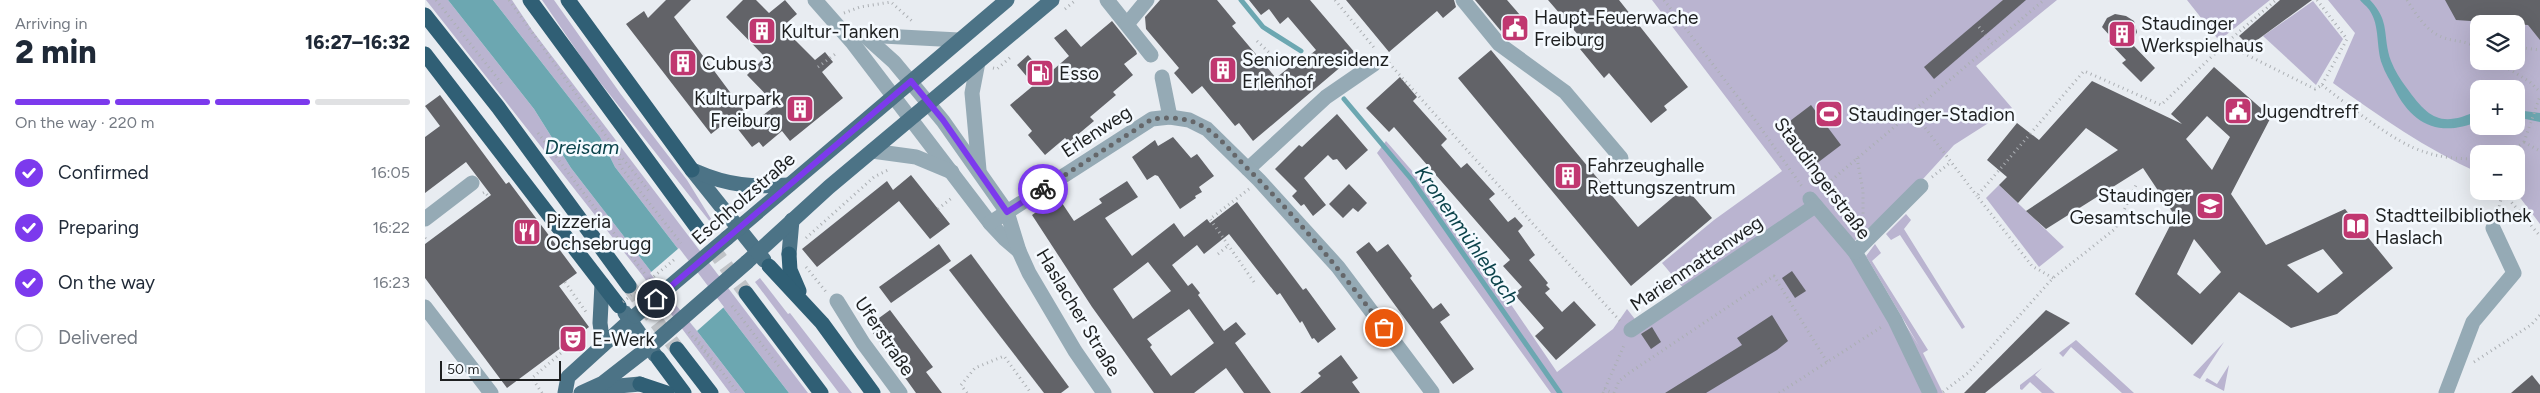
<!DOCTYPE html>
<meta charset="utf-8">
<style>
:root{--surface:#fff;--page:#f6f6f7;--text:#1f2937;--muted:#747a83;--line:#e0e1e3;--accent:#7c3aed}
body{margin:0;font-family:Figtree,sans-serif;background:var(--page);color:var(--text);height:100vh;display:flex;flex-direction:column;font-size:19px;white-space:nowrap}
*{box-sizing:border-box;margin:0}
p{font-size:16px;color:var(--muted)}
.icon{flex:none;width:28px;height:28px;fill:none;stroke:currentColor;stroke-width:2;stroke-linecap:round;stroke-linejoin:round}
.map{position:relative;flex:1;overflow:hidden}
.details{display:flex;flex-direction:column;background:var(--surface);width:425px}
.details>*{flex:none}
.controls{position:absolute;left:2045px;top:15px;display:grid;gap:10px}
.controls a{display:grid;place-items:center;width:55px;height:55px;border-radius:10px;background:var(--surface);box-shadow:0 5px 20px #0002;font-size:25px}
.scale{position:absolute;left:15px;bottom:12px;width:121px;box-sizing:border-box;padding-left:5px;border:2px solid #1e2021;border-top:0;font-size:14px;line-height:18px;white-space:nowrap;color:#1e2021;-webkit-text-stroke:4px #f5faff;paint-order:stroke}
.pin{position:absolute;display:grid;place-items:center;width:42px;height:42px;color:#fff;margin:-21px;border:2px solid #fff;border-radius:50%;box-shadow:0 1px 5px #0007}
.courier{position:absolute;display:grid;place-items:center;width:50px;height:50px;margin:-25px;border:4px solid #7c3aed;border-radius:50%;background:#fff;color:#222;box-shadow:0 1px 6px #0007}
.headline em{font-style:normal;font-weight:800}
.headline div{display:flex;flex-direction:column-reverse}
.headline{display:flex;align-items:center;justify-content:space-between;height:85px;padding:0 15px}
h1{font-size:32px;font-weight:800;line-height:38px}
.bar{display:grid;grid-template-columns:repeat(4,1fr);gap:8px 5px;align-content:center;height:60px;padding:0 15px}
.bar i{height:6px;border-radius:4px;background:var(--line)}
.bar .on{background:var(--accent)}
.bar p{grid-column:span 4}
ol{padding:0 15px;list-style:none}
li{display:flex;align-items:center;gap:15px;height:55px}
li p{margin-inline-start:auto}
li .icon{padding:5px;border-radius:50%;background:var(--accent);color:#fff;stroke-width:4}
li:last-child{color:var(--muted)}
li i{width:28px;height:28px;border:2px solid var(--line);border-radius:50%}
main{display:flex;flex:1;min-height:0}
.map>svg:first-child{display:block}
.green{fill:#bab4d0;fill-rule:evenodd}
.water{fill:#6ca7b1}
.pier{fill:#e8ecf1}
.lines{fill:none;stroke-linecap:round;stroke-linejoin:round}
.stream{stroke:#6ca7b1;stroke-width:5}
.building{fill:#626368;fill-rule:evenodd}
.highway-tunnel{stroke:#c0c3c7;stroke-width:15;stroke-dasharray:15 8;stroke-linecap:butt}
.path{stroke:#abafb3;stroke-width:3;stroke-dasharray:1 4;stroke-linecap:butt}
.minor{stroke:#95aab5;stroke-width:15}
.major{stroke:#4c7386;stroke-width:15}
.highway{stroke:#305f75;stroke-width:15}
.path-bridge{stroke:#abafb3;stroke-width:3;stroke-dasharray:1 4;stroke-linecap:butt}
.major-bridge{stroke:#4c7386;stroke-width:15}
.done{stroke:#65676a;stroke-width:5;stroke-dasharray:0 9}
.route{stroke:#7c3aed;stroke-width:6}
.labels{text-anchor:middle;stroke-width:5;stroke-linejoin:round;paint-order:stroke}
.poi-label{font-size:19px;fill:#1e2021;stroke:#f5faff;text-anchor:start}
.street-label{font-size:19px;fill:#1e2021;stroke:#f5faff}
.water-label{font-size:20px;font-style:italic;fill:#0b434b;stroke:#f5faff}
</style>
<main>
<section class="details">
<div class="headline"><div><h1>2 min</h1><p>Arriving in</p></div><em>16:27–16:32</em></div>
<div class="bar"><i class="on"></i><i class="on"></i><i class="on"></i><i></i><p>On the way · 220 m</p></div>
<ol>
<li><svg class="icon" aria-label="check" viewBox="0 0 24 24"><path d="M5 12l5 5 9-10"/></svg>Confirmed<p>16:05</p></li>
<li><svg class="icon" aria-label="check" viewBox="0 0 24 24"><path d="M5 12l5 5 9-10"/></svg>Preparing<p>16:22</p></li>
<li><svg class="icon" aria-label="check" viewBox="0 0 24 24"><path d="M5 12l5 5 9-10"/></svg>On the way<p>16:23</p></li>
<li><i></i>Delivered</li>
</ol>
</section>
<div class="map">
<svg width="2115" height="393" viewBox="0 0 2115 393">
<rect width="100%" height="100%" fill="#e8ecf1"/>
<g class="green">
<polygon points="1,0 23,0 109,109 146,168 320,393 305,393 217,275"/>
<polygon points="68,0 87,0 107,30 383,393 364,393 190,167 175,137"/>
<polygon points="117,0 129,0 195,93 262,180 288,222 286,223 163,67"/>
<polygon points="1227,0 1632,0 1551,66 1587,108 1529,145 1498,179 1428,242 1494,346 1441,256 1450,244 1456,253 1447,261 1503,350 1498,353 1518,393 1126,393 952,153 961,141 1023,212 1132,372 1188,329 1202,309 1213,323 1259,289 1237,263 1289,220 1357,171"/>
<polygon points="1762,0 1845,0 1796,39 1794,36 1792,38"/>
<path d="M 1903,0 L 2115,0 L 2115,224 L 2090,191 L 2091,154 L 2054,154 L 2054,173 C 2001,149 1955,117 1908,83 L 1930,33 ZM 2054,24 L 2091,24 L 2091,61 L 2054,61 ZM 2054,89 L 2091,89 L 2091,126 L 2054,126 Z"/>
<polygon points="1888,1 1918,39 1891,85 1838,36"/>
<polygon points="1574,185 1639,247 1614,267 1561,198"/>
<polygon points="1481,214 1486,220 1479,229 1540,327 1537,329 1475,235 1466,240 1461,234"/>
<polygon points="335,278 363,314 365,313 427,393 414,393 330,282"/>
<polygon points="1651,340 1709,393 1697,393 1646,347 1638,357 1634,353"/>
<polygon points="1799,342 1775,379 1768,375"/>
<polygon points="1804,365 1799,391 1780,381 1782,378 1792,384"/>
<polygon points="1617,368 1610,375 1630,393 1617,393 1605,382 1597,390 1595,389 1595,385"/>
</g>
<g class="water">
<polygon points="23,0 68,0 175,137 190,167 364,393 320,393 146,168 109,109"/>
<path d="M 1935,0 L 1945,0 C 1966,22 1957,36 1966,61 C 1970,71 1975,79 1981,87 C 2004,119 2016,128 2054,110 L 2054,121 C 2015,138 1987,125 1969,88 C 1965,80 1960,73 1957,64 C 1951,48 1955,26 1945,11 C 1943,7 1938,4 1935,0 Z"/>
<polygon points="2091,110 2115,113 2115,122 2091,117"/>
</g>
<polygon class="pier" points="254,248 299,307 272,331 225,273"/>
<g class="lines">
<g class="stream">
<polyline points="816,0 838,27 876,51"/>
<polyline points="919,99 987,180 1135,393"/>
</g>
</g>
<g class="building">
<polygon points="241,0 266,0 249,17 328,123 351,105 322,75 340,57 301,17 318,0 331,0 344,13 360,0 372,14 357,27 390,60 400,52 408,62 397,72 418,98 365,141 357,131 338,147 334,142 327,147 305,119 286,134 201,24 219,11 223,18"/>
<polygon points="735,0 792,0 811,23 807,26 851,78 867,65 869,68 891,50 863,17 855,24 844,9 836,15 824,0 885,0 931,54 828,141 814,123 810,126 777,86 767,94 749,73 754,68 721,29 720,17"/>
<polygon points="921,0 1029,0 1031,7 1018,18 1012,11 964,52"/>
<polygon points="1050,0 1082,0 1095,15 1076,31"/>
<polygon points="1123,0 1194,0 1263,87 1239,106 1242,110 1226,123 1184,73 1179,78 1155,49 1161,44"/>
<polygon points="1578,0 1601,0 1509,79 1499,67"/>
<polygon points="1855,0 1887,0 1824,46 1814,36"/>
<polygon points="2020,0 2115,0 2115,40 2103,25 2031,20"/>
<polygon points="1690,14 1701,16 1709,21 1712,32 1707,44 1730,68 1716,82 1697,63 1701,60 1683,41 1686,37 1677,27 1682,18"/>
<polygon points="687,21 711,51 712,54 699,64 708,75 688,92 691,95 665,117 669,121 644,142 640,138 620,155 603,135 607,131 585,105 609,85 592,65 603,55 621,76 644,56 629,38 641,29 656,47"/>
<polygon points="1066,50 1213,227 1260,187 1287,218 1206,286 1033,78"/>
<path d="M 1789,67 L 1846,117 L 1806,194 L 1841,245 L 1920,209 L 1968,268 L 1912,314 L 1866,328 L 1814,292 L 1767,345 L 1710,294 L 1750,216 L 1718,168 L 1621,229 L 1601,211 L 1693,150 L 1661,128 L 1593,203 L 1574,185 L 1582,177 L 1562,160 L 1592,123 L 1614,140 L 1667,81 L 1757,124 L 1746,114 ZM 1782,116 L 1805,137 L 1787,170 L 1761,139 ZM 1769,239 L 1796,272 L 1775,294 L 1752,274 ZM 1898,249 L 1918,273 L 1893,293 L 1862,265 Z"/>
<polygon points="975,77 992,97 988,101 1022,139 1016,145 1036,168 1042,163 1070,194 1064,199 1083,222 1090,217 1098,226 1093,231 1110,255 1104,260 1123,283 1121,285 1125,289 1120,293 1137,312 1149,301 1171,325 1131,360 1110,336 1119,328 1089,294 1097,287 1078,266 1085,260 969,127 964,132 941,108"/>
<polygon points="15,95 81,184 84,182 152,273 134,286 164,327 82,388 0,278 0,244 66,195 41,162 0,193 0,137 15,126 0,106"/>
<polygon points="1386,105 1416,145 1391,164 1361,124"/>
<polygon points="912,114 943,150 921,170 912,159 908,160 903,155 879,178 901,205 888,216 879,204 876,206 867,196 872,191 850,169 874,145 877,147"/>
<polygon points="748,137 766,158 772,154 789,176 774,187 777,192 770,196 771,198 755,209 733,176 730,175 722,180 707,157 730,140 733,146"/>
<polygon points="486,175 525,224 505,239 474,201 392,267 377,249 462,181 468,190"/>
<path d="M 702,181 L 713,197 L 680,218 L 707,256 L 749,223 L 759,237 L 782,219 L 785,223 L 812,202 L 878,290 L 881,288 L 911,329 L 893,343 L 889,338 L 887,339 L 877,321 L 875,323 L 855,293 L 852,295 L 804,234 L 779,254 L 772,245 L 747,265 L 763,286 L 767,283 L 775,293 L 773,295 L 799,331 L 811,322 L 821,334 L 810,343 L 846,393 L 819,393 L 801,368 L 769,393 L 729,393 L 667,307 L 607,215 L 633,197 L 649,221 L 677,203 L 674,199 ZM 723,262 L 746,291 L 708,319 L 688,289 ZM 764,309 L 789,343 L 746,376 L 725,347 L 727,345 L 722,339 Z"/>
<polygon points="924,184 942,203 933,212 928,208 918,218 904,204"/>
<polygon points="944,242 952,252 963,244 987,276 985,278 1008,309 1016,303 1025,315 1015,322 1049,369 1028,384 931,252"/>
<polygon points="514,244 526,261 466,303 454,287"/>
<polygon points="546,254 644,387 636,393 619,393 524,270"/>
<polygon points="1367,271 1381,291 1370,298 1357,278"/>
<polygon points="465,310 508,367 501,372 517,393 491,393 443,326"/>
<polygon points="1621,310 1645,323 1560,393 1539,393"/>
<polygon points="1347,315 1363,341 1352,350 1281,393 1240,393 1317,345 1312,338"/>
<polygon points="1227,327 1236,342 1226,349 1216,334"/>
<polygon points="916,355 933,378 927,382 935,393 875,393 896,376 893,373"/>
<polygon points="2107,375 2115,385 2115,393 2086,393"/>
</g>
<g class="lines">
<g class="highway-tunnel">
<polyline points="273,229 321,293"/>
<polyline points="204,286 252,349"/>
</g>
<g class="path">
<polyline points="11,0 77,84"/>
<polyline points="84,0 194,154 224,191"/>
<polyline points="910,0 951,50"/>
<polyline points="1239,0 1328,117 1378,188"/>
<polyline points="1892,0 1922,39 1897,85"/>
<path d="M 1982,0 C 1991,14 2001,31 2017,37 C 2031,43 2042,39 2054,50"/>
<polyline points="640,9 651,0"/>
<polyline points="419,13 435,7 466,2 488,22"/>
<polyline points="1554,27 1567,43"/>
<polyline points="832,41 851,59 866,58 874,64"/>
<polyline points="2047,43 2054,44"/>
<polyline points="1800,44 1890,89 1897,85"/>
<polyline points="2091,47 2115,50"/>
<polyline points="2071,61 2105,82 2115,92"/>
<polyline points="964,63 1195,321"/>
<polyline points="393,67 413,52"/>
<polyline points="568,68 572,69 587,56"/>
<path d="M 1897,85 C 1923,105 1971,144 2000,152 C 2017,158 2036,159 2054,159"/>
<polyline points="1488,112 1552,196"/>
<polyline points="113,133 220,274"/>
<polyline points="2099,142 2115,96"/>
<polyline points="2099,142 2115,151"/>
<polyline points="194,154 195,166 256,243"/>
<polyline points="2082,154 2099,142"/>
<polyline points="1432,158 1438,191 1438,223"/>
<polyline points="1507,177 1526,162"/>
<polyline points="824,189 785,219 831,285"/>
<polyline points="1395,190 1619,0"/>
<polyline points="2077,191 2115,236"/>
<polyline points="58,193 60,192 64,197"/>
<polyline points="513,209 528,197"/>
<polyline points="2072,216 2077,195"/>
<polyline points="0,238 3,242"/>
<polyline points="381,238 449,177 465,169"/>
<polyline points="793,254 804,245"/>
<polyline points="381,267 402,293"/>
<polyline points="1628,278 1607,266 1552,196 1659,71 1736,105 1800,44 1851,0"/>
<polyline points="140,282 161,312"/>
<polyline points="307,306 356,369"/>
<polyline points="264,332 292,368"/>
<polyline points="271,338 313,393"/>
<polyline points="2049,362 2106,325 2115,315"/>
<polyline points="1179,389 1188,393"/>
<polyline points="1518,392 1544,372 1628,278 1690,229 1712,183"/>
<polyline points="117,393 107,378 150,341 148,339"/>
<polyline points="542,393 536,385 550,368 579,356 606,393"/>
<polyline points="1178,393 1200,343"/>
<polyline points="1189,393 1194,381 1204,373 1349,276 1402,362"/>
<polyline points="1354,393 1458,326"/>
</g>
<g class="minor">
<polyline points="390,0 427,42 565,223 580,239 594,251"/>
<polyline points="682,0 726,55"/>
<polyline points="1038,0 1074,44 1140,92 1196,158"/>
<polyline points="703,23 722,0"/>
<polyline points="438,35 534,40"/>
<polyline points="440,36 469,62 518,121 582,212 594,251 604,273 650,351 679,393"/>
<polyline points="553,62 547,93 554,170"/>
<polyline points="737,77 745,117"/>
<polyline points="447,151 491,157 527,172"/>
<polyline points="823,169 901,97 949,64"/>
<polyline points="1385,199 1430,252 1470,320 1505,393"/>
<polyline points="0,219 47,183"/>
<polyline points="565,223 727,119 745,117 764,120 782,129 834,180 913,267 1007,392"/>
<polyline points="1430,252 1496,186"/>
<polyline points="412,301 438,343 475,393"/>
<polyline points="0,307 66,393"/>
<polyline points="1206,330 1390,206"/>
<polyline points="2021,393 2048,322 2089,273 2068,228"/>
</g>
<g class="major">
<polyline points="267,170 339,260"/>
<path d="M 270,171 C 304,186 327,187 364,185"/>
<polyline points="302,238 582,0"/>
<polyline points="364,254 367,220"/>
<polyline points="322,262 404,187 627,0"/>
<polyline points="177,284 175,323 178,345"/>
<polyline points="200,313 230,355"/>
<polyline points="172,388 215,384"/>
<polyline points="140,393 143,377 210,316"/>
<polyline points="156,393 178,383 228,344"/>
</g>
<g class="highway">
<polyline points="105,0 273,229"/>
<polyline points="143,0 267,170"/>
<polyline points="0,15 73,107 204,286"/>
<polyline points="0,54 194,306"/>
<polyline points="364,254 365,270 374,291"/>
<polyline points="344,266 397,323 448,393"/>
<polyline points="321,293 396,393"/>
<polyline points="252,349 286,393"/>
<polyline points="233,358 259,393"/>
<polyline points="215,384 242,393"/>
</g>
<polyline class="path-bridge" points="198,302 250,259"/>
<g class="major-bridge">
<polyline points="210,316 302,238"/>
<polyline points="228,344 322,262"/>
</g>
</g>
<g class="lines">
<path class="done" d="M 618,189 L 727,119 C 746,117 765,117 782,129 C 796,138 808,154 820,166 C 871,216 916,271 959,328"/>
<polyline class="route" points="231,299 486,81 518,120 582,212 618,189"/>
</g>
<defs>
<symbol id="civic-square" viewBox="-11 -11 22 22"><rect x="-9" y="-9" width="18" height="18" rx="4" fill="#c03770" stroke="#f5faff"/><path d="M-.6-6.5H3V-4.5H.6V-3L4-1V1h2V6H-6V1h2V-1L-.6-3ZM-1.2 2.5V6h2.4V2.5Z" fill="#fff"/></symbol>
<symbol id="building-square" viewBox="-11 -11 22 22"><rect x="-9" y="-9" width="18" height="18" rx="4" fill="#c03770" stroke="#f5faff"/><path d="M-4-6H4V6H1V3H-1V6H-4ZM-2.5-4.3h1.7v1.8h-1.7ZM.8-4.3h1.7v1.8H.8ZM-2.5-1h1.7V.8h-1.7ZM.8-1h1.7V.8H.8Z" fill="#fff"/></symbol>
<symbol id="fuel-square" viewBox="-11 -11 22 22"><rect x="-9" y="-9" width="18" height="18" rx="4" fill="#c03770" stroke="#f5faff"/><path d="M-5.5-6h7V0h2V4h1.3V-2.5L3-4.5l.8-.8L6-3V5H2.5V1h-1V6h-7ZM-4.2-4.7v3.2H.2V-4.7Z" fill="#fff"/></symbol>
<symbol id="stadium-square" viewBox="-11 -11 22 22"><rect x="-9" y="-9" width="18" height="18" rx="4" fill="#c03770" stroke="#f5faff"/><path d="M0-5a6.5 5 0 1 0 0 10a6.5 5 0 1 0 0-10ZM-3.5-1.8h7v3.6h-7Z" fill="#fff"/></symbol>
<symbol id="school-square" viewBox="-11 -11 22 22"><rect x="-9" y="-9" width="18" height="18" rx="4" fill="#c03770" stroke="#f5faff"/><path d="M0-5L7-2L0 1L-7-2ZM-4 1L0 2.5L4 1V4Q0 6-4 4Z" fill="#fff"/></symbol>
<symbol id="library-square" viewBox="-11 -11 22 22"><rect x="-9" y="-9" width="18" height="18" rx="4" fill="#c03770" stroke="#f5faff"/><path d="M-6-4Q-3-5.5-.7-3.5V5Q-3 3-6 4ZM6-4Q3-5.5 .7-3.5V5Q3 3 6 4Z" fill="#fff"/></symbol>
<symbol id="restaurant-square" viewBox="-11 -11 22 22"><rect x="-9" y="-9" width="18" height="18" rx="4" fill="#c03770" stroke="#f5faff"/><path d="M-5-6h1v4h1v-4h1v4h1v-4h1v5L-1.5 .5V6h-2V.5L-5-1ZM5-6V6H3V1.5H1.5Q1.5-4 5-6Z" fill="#fff"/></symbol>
<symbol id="theatre-square" viewBox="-11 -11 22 22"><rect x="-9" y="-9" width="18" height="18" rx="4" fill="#c03770" stroke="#f5faff"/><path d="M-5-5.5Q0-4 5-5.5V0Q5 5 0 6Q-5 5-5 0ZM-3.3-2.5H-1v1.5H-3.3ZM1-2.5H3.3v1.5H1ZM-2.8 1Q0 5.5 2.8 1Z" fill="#fff"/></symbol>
</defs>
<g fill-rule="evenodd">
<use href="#civic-square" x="1074" y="12" width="32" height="32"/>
<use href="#building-square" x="321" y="15" width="32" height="32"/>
<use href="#building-square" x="1681" y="18" width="32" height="32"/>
<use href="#building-square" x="242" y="47" width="32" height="32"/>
<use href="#building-square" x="782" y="54" width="32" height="32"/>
<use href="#fuel-square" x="599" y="57" width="32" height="32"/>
<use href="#building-square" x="359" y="93" width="32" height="32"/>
<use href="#civic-square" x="1797" y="95" width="32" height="32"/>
<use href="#stadium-square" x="1388" y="98" width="32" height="32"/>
<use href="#building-square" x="1127" y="160" width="32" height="32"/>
<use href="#school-square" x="1769" y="190" width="32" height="32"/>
<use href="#library-square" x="1915" y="210" width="32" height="32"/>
<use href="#restaurant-square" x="86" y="216" width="32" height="32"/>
<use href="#theatre-square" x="132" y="323" width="32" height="32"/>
</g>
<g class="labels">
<g class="poi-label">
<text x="1109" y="24">Haupt-Feuerwache<tspan x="1109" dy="22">Freiburg</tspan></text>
<text x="1716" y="30">Staudinger<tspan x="1716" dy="22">Werkspielhaus</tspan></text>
<text x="356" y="38">Kultur-Tanken</text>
<text x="817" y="66">Seniorenresidenz<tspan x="817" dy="22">Erlenhof</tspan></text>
<text x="277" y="70">Cubus 3</text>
<text x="634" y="80">Esso</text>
<text x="356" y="105" text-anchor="end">Kulturpark<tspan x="356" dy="22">Freiburg</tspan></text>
<text x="1832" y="118">Jugendtreff</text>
<text x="1423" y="121">Staudinger-Stadion</text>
<text x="1162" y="172">Fahrzeughalle<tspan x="1162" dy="22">Rettungszentrum</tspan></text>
<text x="1766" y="202" text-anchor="end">Staudinger<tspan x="1766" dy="22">Gesamtschule</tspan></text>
<text x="1950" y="222">Stadtteilbibliothek<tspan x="1950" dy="22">Haslach</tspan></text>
<text x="121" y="228">Pizzeria<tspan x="121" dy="22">Ochsebrugg</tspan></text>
<text x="167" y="346">E-Werk</text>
</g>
<g class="street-label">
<text transform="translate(671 131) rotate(-33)" y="7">Erlenweg</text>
<text transform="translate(1398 178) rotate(53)" y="7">Staudingerstraße</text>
<text transform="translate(318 198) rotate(-41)" y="7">Eschholzstraße</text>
<text transform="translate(1271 263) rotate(-34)" y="7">Marienmattenweg</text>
<text transform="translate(654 312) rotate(59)" y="7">Haslacher Straße</text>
<text transform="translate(460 336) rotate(56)" y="7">Uferstraße</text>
</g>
<g class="water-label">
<text x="157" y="154">Dreisam</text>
<text transform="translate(1042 235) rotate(55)" y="7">Kronenmühlebach</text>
</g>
</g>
</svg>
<div class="controls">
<a><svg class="icon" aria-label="layers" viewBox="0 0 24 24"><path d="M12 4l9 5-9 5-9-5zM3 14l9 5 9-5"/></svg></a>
<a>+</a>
<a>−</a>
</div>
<div class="scale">50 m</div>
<div class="pin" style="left:959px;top:328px;background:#ea580c"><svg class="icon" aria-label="bag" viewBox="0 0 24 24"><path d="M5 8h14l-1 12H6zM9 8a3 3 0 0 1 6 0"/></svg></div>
<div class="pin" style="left:231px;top:299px;background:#1f2937"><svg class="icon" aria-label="home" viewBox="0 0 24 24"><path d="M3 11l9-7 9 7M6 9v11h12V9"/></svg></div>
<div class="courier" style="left:618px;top:189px"><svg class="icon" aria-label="bike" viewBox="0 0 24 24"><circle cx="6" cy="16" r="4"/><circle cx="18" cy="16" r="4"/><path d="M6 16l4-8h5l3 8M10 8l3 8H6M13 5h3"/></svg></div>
</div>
</main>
